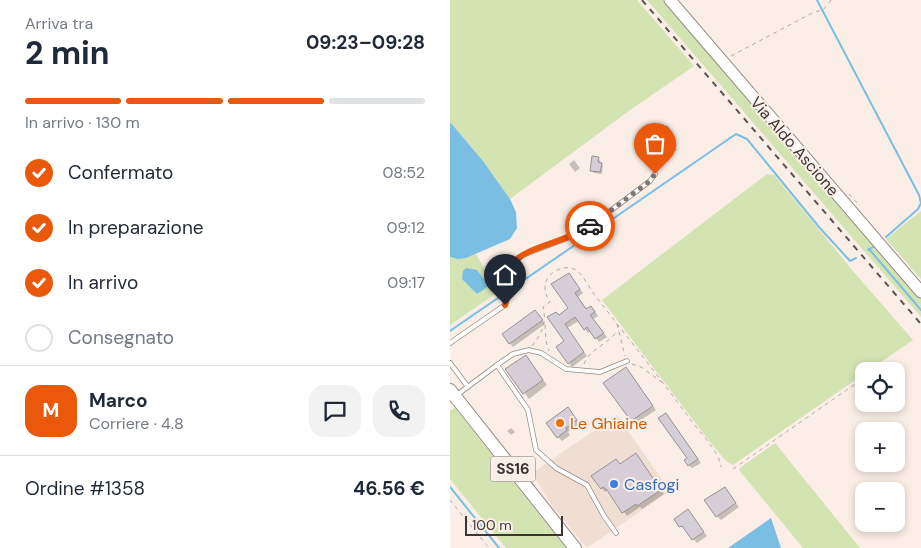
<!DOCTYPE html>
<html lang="it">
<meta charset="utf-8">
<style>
:root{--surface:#fff;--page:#f2f2f3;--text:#1f2937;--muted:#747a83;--line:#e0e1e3;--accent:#ea580c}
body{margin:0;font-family:"DM Sans",sans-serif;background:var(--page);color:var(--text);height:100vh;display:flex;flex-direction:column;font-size:19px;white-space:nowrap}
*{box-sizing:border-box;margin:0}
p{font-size:16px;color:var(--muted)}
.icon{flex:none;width:28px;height:28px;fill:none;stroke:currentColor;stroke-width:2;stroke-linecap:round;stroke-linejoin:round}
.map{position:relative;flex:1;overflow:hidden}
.side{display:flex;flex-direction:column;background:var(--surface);width:450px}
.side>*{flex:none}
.controls{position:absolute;left:405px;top:362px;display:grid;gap:10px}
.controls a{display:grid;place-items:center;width:50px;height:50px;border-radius:10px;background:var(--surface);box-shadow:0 2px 8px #0003;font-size:25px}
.scale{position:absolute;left:15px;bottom:12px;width:98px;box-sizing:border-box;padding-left:5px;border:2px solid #3b3634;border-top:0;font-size:14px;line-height:18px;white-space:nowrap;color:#3b3634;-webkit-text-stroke:4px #faeee7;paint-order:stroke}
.pin{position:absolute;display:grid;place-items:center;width:42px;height:42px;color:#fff;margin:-51px -21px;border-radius:50% 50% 50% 0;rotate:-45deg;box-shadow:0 0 5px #0007}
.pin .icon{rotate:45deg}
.courier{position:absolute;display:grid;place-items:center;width:50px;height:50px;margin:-25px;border:4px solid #ea580c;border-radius:50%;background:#fff;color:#222;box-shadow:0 1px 6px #0007}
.head em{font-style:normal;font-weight:700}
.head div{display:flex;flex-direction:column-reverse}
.head{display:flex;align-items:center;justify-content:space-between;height:85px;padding:0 25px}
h1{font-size:32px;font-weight:700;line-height:38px}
.bar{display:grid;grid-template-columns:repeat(4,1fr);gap:8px 5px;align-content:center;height:60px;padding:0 25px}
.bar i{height:6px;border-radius:4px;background:var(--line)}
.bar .current{background:var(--accent)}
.bar p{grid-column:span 4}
.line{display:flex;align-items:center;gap:12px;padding:0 25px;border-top:1px solid var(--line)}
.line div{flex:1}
.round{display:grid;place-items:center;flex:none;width:52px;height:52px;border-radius:15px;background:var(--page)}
ol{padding:0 25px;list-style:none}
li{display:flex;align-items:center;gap:15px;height:55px}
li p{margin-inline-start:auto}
li .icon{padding:5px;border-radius:50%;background:var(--accent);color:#fff;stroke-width:4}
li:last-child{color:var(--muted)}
li i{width:28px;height:28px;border:2px solid var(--line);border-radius:50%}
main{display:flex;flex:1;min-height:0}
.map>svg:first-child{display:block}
.built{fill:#f0ded3}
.green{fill:#d3e3b2}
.water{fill:#7bbee4}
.shadow{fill:#0003}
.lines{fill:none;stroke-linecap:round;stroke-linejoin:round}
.stream{stroke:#7bbee4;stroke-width:2}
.building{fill:#d6cdd6;stroke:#999199}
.lane-casing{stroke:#958a84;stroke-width:5.5}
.secondary-casing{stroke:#958a84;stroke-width:13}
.primary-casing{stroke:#958a84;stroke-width:14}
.path{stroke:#b5aba6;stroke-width:1;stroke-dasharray:4 4;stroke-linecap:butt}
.lane{stroke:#fff;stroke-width:4}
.secondary{stroke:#fff;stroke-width:11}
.primary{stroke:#fff;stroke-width:12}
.rail{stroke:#5b5552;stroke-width:2;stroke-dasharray:6 6;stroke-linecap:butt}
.done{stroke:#7e7673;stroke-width:5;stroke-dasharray:0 9}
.route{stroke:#ea580c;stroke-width:6}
.food-dot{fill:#e8710a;stroke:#faeee7;stroke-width:2}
.shop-dot{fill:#3f7fe0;stroke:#faeee7;stroke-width:2}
.labels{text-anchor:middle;stroke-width:4;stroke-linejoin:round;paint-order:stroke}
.shield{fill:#faeee7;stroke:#746d6a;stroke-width:1}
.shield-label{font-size:15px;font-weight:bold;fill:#3b3634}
.street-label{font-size:16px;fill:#3b3634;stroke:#faeee7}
.food-label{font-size:16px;fill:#c56008;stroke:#faeee7;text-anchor:start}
.shop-label{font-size:16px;fill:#366cbe;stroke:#faeee7;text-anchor:start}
</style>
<main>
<section class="side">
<div class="head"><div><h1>2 min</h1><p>Arriva tra</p></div><em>09:23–09:28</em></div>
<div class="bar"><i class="current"></i><i class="current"></i><i class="current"></i><i></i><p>In arrivo · 130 m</p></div>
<ol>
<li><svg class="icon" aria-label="check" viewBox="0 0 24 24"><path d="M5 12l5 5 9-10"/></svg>Confermato<p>08:52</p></li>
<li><svg class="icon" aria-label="check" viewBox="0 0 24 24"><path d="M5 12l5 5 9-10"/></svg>In preparazione<p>09:12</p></li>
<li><svg class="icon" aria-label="check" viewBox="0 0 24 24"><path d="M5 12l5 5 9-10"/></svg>In arrivo<p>09:17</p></li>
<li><i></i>Consegnato</li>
</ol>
<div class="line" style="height:90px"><b class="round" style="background:var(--accent);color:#fff">M</b><div><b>Marco</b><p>Corriere · 4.8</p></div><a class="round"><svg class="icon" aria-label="chat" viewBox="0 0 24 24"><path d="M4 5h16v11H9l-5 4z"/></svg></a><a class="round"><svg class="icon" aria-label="phone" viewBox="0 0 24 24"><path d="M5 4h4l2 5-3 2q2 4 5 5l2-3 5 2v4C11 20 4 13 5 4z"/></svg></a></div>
<div class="line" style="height:65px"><div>Ordine #1358</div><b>46.56 €</b></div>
</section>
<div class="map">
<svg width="471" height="548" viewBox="0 0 471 548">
<rect width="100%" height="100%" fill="#faeee7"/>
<polygon class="built" points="167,415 220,491 137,548 103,507 82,473"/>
<g class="green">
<polygon points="0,0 187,0 244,66 176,113 60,199 33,161 0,122"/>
<polygon points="197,0 214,0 378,190 393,212 411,228 471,298 471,317"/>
<polygon points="317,174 324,175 403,271 463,340 418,371 414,371 414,374 283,465 276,461 256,437 152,300"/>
<polygon points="471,211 471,279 436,239"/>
<path d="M 26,254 L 48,292 L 0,325 L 0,257 C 10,259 16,258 26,254 Z"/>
<polygon points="5,408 116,548 56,548 0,479 0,411"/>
<polygon points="325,443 410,548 353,548 289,470 291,467"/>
</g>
<g class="water">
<polygon points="0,122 33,161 60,199 66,212 67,228 60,239 16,258 8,259 0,257"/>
<polygon points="16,268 27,270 39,286 27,294 12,279 13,271"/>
<polygon points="321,518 331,548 278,548"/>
</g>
<g class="shadow">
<polygon points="221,132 224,136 222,138 227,146 225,147 227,150 222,152 215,146 207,134"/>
<polygon points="148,158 153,166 152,174 144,173 141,171"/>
<polygon points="124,160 130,168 125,172 119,164"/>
<polygon points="119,274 133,293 128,297 137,310 141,307 145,311 148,316 143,319 157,337 149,342 141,331 138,333 129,321 117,328 137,356 122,367 119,363 116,341 109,317 120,309"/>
<polygon points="89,315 95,324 63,347 60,343"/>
<polygon points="76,357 97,385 79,399 57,369"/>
<polygon points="179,372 206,410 185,424 155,383"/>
<polygon points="121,413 130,424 118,432 120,435 112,441 108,437"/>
<polygon points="219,418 251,463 242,468 239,465 239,458"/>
<polygon points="61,428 65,432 61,435 57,431"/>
<polygon points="186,455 214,494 192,509 190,507 177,516 158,490 155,492 152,488 171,465"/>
<polygon points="278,493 289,507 271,520 267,516"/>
<polygon points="238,511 257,536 247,543 225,519"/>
</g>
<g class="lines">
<g class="stream">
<polyline points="367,0 469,195 471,203 468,209 436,237"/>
<polyline points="419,249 471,310"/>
<polyline points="418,250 423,247"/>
<polyline points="0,331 286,134 297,139 369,227 400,261 406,258"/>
<polyline points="0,487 49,548"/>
</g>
</g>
<g class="building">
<polygon points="217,126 221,132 219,134 224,141 222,143 224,146 218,150 215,146 214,147 206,133"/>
<polygon points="142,156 149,157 148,162 152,163 150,172 140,171"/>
<polygon points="119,273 130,289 125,293 136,309 141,306 145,312 140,315 154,333 145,339 137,327 134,330 125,317 115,324 134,352 118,364 106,347 114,341 97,317 106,312 109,315 118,308 101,284"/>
<polygon points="85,310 93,320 59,344 52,334"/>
<polygon points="76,355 93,380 73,394 55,369"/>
<polygon points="176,367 203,406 181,421 153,383"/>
<polygon points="118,407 127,420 116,428 117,430 107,438 96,423"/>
<polygon points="216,413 248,459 238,466 234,460 237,458 208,418"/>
<polygon points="186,453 211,490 187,506 186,504 172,513 157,490 153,487 151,489 141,476 166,459 170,464"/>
<polygon points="275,487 286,503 266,517 254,500"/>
<polygon points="238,509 254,532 242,540 232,526 229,527 224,519"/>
</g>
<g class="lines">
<defs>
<g id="lane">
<polyline points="0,343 55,305 58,295 55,278 63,263 73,255 115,239 135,230 200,181 205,174"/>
<polyline points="0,363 18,387"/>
<polyline points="47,365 63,354 79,350 91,353 116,369 150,372 177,361"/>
<polyline points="7,395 47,365 78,410 86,450 106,468 137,485 154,516 166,533"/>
</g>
<polyline id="secondary" points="220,0 471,292"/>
<polyline id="primary" points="0,390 125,548"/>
</defs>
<use href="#lane" class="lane-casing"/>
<use href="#secondary" class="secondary-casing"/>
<use href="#primary" class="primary-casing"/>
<g class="path">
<polyline points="281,56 364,12 373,10 381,0"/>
<polyline points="399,194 410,206"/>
<polyline points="167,324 175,356"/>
<polyline points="95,325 96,341 99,351"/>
<path d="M 82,346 C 92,333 97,324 93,307 L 100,302 C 97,297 95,293 95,287 C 95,273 114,263 126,270 C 133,274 141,291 147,298 C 178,338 210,378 240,419 C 249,432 270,452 271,467"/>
<path d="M 134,364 C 139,349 159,344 167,331"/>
<polyline points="182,364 191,367 213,383"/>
<polyline points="283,469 408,382"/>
<polyline points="0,500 39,548"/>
</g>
<use href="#lane" class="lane"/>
<use href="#secondary" class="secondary"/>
<use href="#primary" class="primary"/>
<polyline class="rail" points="192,0 471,324"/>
</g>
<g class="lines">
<polyline class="done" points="140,226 200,181 205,174"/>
<path class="route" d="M 55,305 C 62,291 49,282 62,264 C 74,247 120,241 140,226"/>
</g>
<circle class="food-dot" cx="110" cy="423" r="5"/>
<circle class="shop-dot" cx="164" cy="484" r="5"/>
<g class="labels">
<rect class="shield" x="40.5" y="456.5" width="45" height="25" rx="4"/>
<g class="shield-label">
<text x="63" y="474">SS16</text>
</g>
<g class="street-label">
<text transform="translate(345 146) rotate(49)" y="6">Via Aldo Ascione</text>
</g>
<g class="food-label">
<text x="120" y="429">Le Ghiaine</text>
</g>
<g class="shop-label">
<text x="174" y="490">Casfogi</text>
</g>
</g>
</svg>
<div class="controls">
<a><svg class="icon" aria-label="locate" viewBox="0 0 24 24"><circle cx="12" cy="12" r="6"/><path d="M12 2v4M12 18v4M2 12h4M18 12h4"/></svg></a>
<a>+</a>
<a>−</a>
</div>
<div class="scale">100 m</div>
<div class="pin" style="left:205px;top:174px;background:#ea580c"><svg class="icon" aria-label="bag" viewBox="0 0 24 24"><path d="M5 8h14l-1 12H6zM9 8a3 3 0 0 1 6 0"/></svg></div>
<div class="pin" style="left:55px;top:305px;background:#1f2937"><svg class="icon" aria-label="home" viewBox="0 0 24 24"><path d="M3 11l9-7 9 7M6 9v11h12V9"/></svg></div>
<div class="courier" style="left:140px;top:226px"><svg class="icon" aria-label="car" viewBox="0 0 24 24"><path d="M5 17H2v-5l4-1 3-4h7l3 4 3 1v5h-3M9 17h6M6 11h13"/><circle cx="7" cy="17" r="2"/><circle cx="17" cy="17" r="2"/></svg></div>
</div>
</main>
